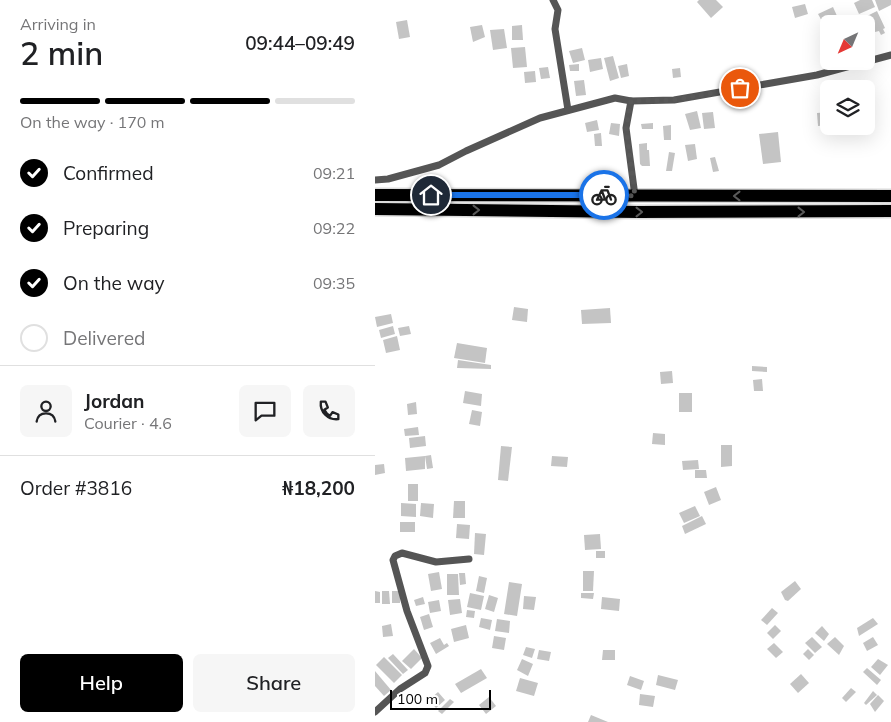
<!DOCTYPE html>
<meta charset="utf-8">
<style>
:root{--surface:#fff;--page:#f6f6f6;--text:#202124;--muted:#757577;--line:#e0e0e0;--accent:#000}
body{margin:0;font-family:Mulish,sans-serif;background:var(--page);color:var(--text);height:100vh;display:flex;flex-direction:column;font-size:19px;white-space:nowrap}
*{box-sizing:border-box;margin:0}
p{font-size:16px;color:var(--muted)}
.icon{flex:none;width:28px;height:28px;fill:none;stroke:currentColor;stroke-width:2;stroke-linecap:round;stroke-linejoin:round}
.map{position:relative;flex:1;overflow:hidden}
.drawer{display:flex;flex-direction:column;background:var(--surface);width:375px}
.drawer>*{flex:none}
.needle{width:32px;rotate:224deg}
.buttons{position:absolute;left:445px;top:15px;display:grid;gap:10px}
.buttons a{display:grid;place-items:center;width:55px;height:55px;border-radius:8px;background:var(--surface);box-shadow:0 5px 20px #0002;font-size:25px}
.scale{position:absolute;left:15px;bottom:12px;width:101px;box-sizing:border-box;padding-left:5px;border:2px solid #000;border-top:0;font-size:14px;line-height:18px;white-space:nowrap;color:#000;-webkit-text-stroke:4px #fff;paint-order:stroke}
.pin{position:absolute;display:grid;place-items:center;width:42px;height:42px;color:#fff;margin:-21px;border:2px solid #fff;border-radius:50%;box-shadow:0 1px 5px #0007}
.courier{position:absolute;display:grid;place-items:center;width:50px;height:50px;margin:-25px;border:4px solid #1a73e8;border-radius:50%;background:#fff;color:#222;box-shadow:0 1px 6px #0007}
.summary em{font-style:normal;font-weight:600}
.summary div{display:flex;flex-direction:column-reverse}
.summary{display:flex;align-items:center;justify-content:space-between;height:85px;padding:0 20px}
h1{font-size:32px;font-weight:600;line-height:38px}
.bar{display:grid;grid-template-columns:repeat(4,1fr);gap:8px 5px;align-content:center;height:60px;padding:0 20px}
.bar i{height:6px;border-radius:4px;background:var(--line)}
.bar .active{background:var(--accent)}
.bar p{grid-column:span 4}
.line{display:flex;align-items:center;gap:12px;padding:0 20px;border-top:1px solid var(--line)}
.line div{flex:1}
.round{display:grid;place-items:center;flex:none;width:52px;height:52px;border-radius:8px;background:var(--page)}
ol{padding:0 20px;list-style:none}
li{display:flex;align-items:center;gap:15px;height:55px}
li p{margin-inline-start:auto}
li .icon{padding:5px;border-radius:50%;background:var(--accent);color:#fff;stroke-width:4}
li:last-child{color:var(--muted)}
li i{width:28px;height:28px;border:2px solid var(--line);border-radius:50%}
.button{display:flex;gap:10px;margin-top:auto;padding:10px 20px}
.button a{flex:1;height:58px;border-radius:8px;background:var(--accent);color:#fff;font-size:20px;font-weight:600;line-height:58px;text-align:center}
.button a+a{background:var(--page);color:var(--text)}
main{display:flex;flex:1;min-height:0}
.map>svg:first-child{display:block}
.building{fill:#c4c4c4}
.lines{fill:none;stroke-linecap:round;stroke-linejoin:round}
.highway-casing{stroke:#dbdbdb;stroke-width:15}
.street{stroke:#555;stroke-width:7}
.highway{stroke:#000;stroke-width:12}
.oneway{stroke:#595959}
.done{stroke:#595959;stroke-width:5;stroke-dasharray:0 9}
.route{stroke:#1a73e8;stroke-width:6}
</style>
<main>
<section class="drawer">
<div class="summary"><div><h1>2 min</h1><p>Arriving in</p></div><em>09:44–09:49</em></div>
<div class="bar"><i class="active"></i><i class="active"></i><i class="active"></i><i></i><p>On the way · 170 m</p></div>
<ol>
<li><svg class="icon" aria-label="check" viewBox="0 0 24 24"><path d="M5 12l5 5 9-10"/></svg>Confirmed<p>09:21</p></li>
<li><svg class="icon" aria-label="check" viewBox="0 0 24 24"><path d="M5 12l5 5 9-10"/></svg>Preparing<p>09:22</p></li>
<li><svg class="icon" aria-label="check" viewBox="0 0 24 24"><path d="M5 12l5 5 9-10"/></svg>On the way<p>09:35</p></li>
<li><i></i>Delivered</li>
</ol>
<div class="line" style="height:90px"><a class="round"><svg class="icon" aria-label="person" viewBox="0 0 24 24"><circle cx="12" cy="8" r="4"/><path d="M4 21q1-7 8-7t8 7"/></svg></a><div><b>Jordan</b><p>Courier · 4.6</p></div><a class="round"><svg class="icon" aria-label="chat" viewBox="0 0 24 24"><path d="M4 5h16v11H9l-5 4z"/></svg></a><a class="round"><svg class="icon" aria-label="phone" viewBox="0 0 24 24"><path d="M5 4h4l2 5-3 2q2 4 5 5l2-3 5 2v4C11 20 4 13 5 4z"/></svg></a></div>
<div class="line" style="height:65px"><div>Order #3816</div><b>₦18,200</b></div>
<div class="button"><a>Help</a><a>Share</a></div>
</section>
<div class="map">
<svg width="516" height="722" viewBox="0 0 516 722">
<rect width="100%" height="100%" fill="#fff"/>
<g class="building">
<polygon points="324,0 341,0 348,7 336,18 322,2"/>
<polygon points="485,0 497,0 500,7 484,14 479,3"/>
<polygon points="500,0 516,0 516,5 504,11"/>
<polygon points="430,4 433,14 420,18 417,7"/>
<polygon points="458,7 462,16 448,23 443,14"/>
<polygon points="502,11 510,28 508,29 510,33 506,35 504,31 500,32 492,16"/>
<polygon points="477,16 481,24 468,24 467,21"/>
<polygon points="491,17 498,29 492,32 491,24 488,24 486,20"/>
<polygon points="32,20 35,37 24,39 21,22"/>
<polygon points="107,25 110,37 98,42 95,27"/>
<polygon points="147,25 148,40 137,40 137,26"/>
<polygon points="129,29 132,48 118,50 115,30"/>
<polygon points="150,47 152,67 138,68 136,48"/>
<polygon points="207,48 210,60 198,63 194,51"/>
<polygon points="238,56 244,78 235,81 229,58"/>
<polygon points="226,58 228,69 215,72 213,60"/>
<polygon points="204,64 204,71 195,71 194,65"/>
<polygon points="252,64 254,76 246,78 243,66"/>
<polygon points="173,67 175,78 166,79 164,68"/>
<polygon points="305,68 306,77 298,78 297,69"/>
<polygon points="160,71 161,82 150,83 149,72"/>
<polygon points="209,80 211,95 201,96 199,81"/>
<polygon points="322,111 326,128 315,130 310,114"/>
<polygon points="338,112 340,128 329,129 327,113"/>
<polygon points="454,112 454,125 443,126 442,113"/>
<polygon points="222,120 224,130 212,132 210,123"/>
<polygon points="236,123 245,124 244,136 234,134"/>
<polygon points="278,123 278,129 267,129 266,124"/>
<polygon points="296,125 296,140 289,140 288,126"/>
<polygon points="403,132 406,162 388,164 384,134"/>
<polygon points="226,133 227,146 220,146 219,134"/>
<polygon points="272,143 272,150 274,150 275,166 267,166 265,164 264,144"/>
<polygon points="320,144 322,159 313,161 310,145"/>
<polygon points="294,152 300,153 297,171 291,171"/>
<polygon points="340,157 344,171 338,172 335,158"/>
<polygon points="139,307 153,309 152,322 137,320"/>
<polygon points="235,308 236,323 207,324 206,310"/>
<polygon points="16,314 18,323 2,327 0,317"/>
<polygon points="18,326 20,334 6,338 4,330"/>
<polygon points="34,326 36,334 25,336 23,328"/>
<polygon points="22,336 25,350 11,353 8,340"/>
<polygon points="82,343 112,348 110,363 79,358"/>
<polygon points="83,360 116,365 116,369 82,368"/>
<polygon points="377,366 392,367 392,372 377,371"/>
<polygon points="297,371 298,383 286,384 285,372"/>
<polygon points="387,379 388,391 379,391 378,380"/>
<polygon points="90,391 107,394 106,406 88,403"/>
<rect x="304" y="393" width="13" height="19"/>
<polygon points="41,402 42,414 33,415 32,404"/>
<polygon points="97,410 107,412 105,426 94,424"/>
<polygon points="43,427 44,435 30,436 29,429"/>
<polygon points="278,433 290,434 290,445 277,444"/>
<polygon points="50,436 51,446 35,448 34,438"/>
<polygon points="346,445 357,445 357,466 346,467"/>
<polygon points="126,446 137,447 133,481 123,480"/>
<polygon points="56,455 58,468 52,469 50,456"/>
<polygon points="50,456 50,469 31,471 30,458"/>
<polygon points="177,456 193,457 192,467 176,466"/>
<polygon points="323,460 324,469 308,470 307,461"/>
<polygon points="9,464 10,473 0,475 0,465"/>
<polygon points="320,470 331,470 332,478 320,478"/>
<rect x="33" y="484" width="10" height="17"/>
<polygon points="341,487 346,500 334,505 329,492"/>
<polygon points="79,501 90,501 90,518 78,518"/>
<polygon points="26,503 41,504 41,517 26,516"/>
<polygon points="46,503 59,504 58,518 45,516"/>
<polygon points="320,506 325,516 309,523 304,513"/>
<polygon points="327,516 331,524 310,534 307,526"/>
<rect x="25" y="522" width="15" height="10"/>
<polygon points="82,524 95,525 94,539 81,538"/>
<polygon points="100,533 111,534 109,555 99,554"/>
<polygon points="225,534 226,549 210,550 209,535"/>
<rect x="221" y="551" width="9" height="7"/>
<polygon points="208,571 219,571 218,591 208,591"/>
<polygon points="64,572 67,589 56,591 53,574"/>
<polygon points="84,573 90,573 91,584 85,585"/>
<polygon points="72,574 83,574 84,595 72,595"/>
<polygon points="104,576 112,578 109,593 101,591"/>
<polygon points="420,581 426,589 413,601 410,600 406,592"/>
<polygon points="134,582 147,584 142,616 129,614"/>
<polygon points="0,591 5,592 5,603 0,603"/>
<polygon points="7,591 14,591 15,604 7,604"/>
<rect x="17" y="591" width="8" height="12"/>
<polygon points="95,593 109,596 106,610 92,607"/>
<polygon points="206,593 219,593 218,599 206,598"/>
<polygon points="114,595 123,598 119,612 110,609"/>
<polygon points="149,596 161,597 159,610 148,609"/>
<polygon points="48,597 50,604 41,606 39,600"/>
<polygon points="227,597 245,599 244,611 226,609"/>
<polygon points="85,599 87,613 75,615 73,600"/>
<polygon points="64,600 66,611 55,613 53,602"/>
<polygon points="397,608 403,613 392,625 386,620"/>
<polygon points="92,610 100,611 99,618 91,617"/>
<polygon points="54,614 58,627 49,630 45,617"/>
<polygon points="106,618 117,620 115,630 104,627"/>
<polygon points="498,618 503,624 484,636 482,628"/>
<polygon points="122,619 135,621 134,633 120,631"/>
<polygon points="16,624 18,636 8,637 7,626"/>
<polygon points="91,625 94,638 79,642 76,629"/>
<polygon points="400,625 406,631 398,639 392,633"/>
<polygon points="447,626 454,634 449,641 440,633"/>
<polygon points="119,636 131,638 129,650 117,648"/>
<polygon points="437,637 447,647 440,653 430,643"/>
<polygon points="460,637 469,646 464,655 452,644"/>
<polygon points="498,637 503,645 492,651 488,643"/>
<polygon points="65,638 69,645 72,643 74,646 61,654 55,643"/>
<polygon points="399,643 408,652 401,658 392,649"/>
<polygon points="151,647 160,649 157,658 148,655"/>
<polygon points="39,649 47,658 36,669 27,661"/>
<polygon points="433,649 439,655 434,660 428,654"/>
<polygon points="164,650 176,652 174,661 162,659"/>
<polygon points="228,650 240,650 240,660 227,660"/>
<polygon points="18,654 33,670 28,674 13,658"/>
<polygon points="9,657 27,675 19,683 1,665"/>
<polygon points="147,659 158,664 153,676 142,670"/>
<polygon points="503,659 513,665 505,675 496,667"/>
<polygon points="492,668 506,680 502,685 488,672"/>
<polygon points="106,669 112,678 86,693 80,684"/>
<polygon points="0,671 16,690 9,696 0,686"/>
<polygon points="426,674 434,683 423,693 415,684"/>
<polygon points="283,675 303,680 300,690 281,685"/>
<polygon points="255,676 269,681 266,690 252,685"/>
<polygon points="145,678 163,683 159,696 141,691"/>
<polygon points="476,688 481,692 471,702 467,698"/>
<polygon points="498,691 502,695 491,705 489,703"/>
<polygon points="63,692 70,700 61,708 54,700"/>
<polygon points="265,694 280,696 278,707 264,705"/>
<polygon points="503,695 509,701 500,712 495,704"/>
<polygon points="114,697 121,706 111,714 104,705"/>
<polygon points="75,699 79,702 67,714 63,711"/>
<polygon points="216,715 233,722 213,722"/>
</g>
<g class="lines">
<defs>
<g id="highway">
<polyline points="0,195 516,196"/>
<polyline points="0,209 263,212 516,211"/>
</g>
</defs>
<use href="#highway" class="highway-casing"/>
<g class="street">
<polyline points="178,0 183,10 180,29 193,110"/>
<polyline points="256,101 251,128 260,196"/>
<polyline points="0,180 13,179 64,165 91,151 165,118 240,98 256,101 299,100 442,75 516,55"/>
<polyline points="0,712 25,689 50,673 53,666 32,611 18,560 20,556 27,553 61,562 94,559"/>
</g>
<use href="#highway" class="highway"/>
</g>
<defs><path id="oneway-chevron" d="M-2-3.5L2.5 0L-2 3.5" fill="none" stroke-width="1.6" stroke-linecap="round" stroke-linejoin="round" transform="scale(1.25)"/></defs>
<g class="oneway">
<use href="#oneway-chevron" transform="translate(362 196) rotate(-180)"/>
<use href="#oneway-chevron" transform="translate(101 210)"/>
<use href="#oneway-chevron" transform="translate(264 212)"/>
<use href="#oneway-chevron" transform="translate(426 212)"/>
</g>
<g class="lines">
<polyline class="done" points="229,195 260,196 251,128 256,101 299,100 365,88"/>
<polyline class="route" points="56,195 229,195"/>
</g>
</svg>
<div class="buttons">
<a><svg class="needle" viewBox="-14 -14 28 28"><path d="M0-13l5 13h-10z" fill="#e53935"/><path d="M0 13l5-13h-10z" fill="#757577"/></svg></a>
<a><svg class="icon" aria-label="layers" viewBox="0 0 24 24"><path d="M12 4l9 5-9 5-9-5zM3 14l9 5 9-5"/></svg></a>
</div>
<div class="scale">100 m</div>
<div class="pin" style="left:365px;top:88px;background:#ea580c"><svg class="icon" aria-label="bag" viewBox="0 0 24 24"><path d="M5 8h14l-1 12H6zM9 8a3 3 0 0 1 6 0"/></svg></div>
<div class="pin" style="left:56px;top:195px;background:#1f2937"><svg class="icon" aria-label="home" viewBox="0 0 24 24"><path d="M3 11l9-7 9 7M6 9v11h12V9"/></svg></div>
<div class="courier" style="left:229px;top:195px"><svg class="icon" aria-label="bike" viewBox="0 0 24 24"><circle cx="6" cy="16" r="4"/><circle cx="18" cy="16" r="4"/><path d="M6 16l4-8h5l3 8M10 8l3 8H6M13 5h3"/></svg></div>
</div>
</main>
